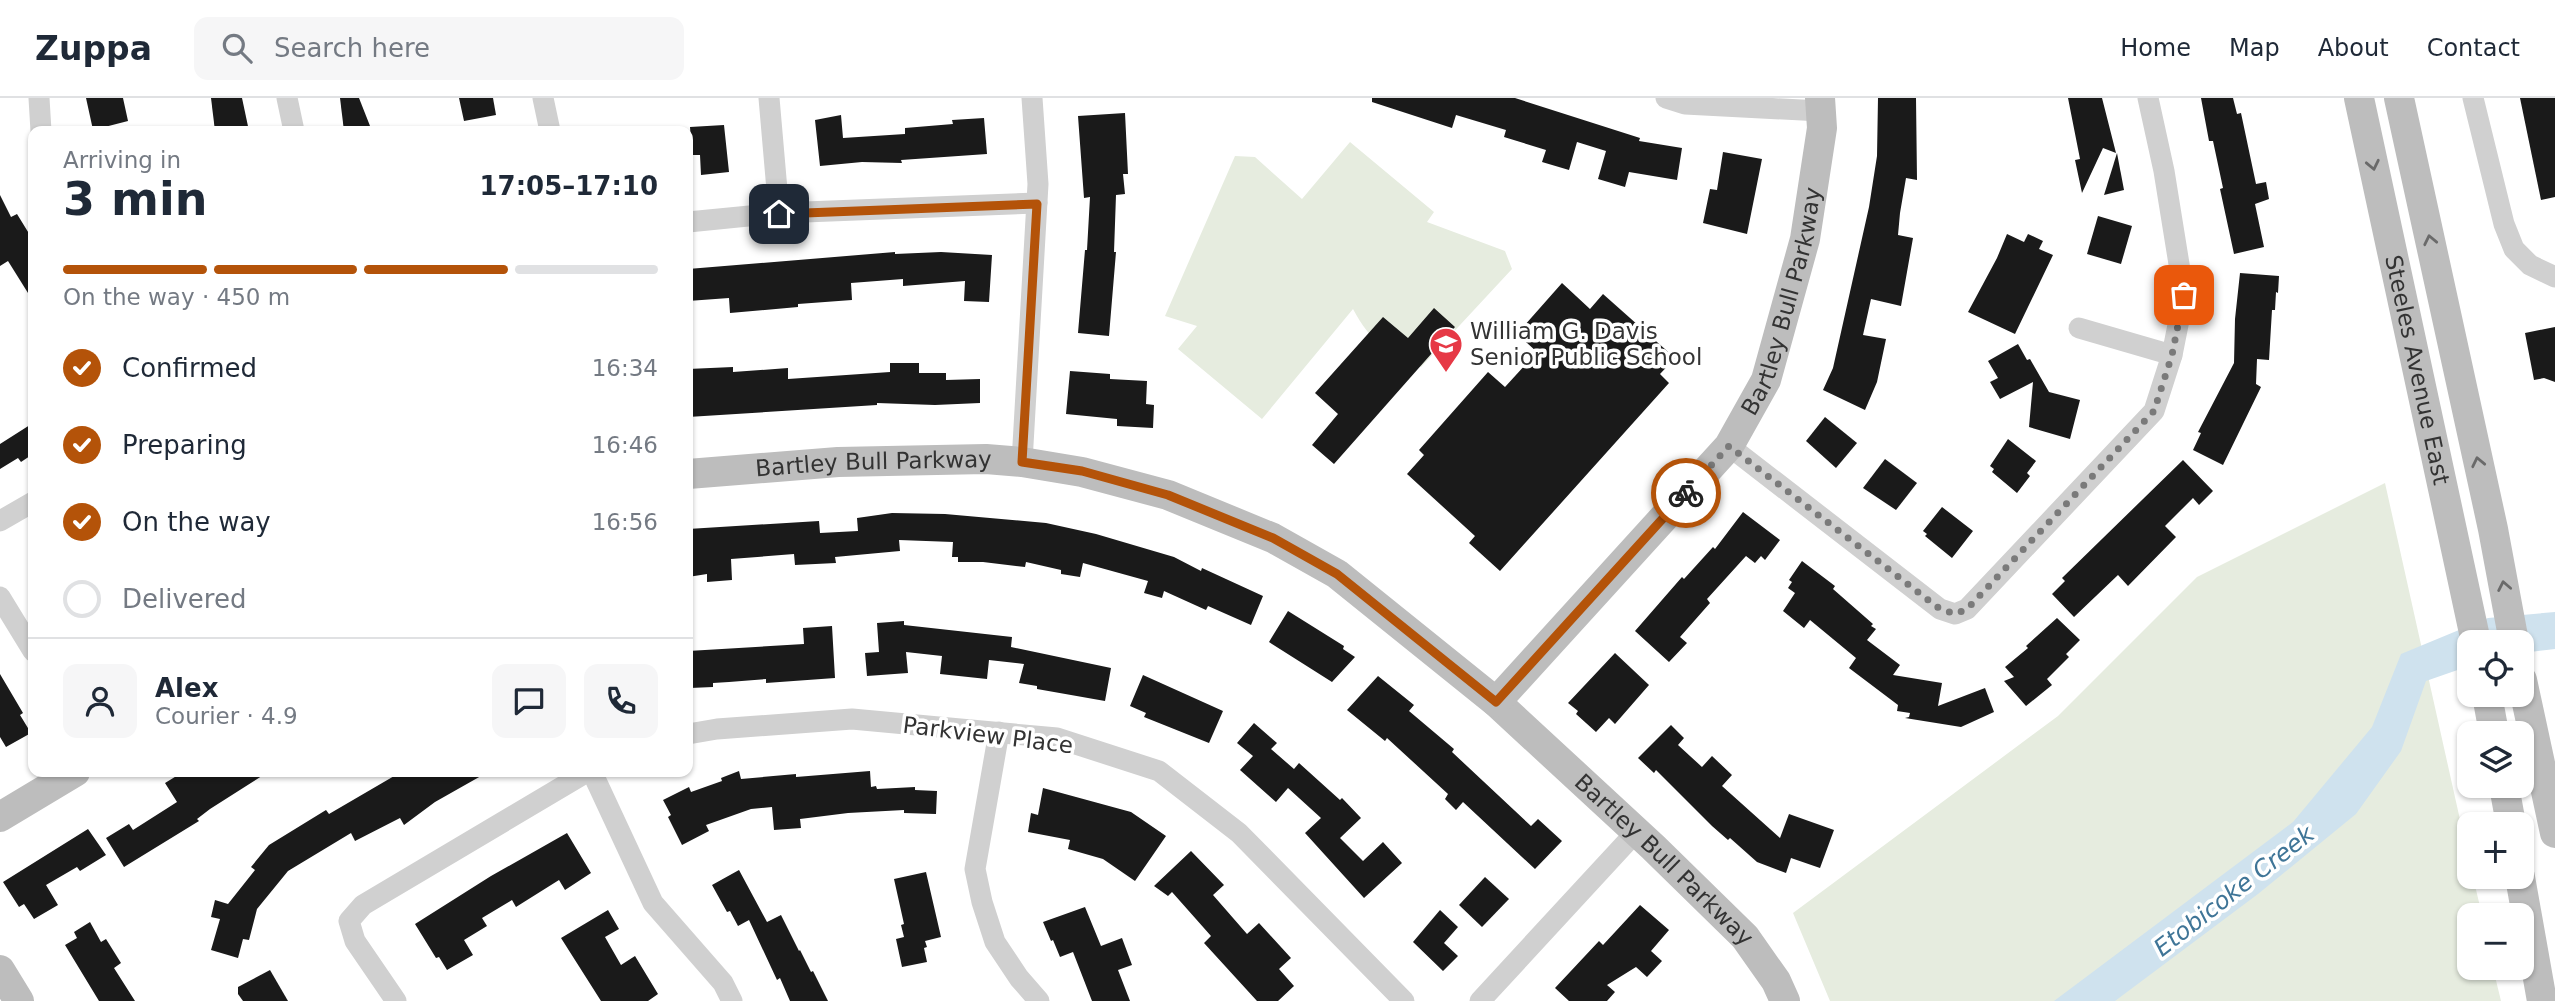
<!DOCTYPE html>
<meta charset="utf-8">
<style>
:root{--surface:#fff;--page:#f6f6f7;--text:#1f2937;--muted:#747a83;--line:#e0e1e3;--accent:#b45309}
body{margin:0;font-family:"DejaVu Sans",sans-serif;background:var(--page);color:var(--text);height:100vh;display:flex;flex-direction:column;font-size:26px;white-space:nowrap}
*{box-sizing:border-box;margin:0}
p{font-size:23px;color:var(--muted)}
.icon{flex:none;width:38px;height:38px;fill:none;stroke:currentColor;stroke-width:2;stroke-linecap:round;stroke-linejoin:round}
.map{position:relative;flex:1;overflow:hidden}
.side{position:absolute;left:28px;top:28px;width:665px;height:651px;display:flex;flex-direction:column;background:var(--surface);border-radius:14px;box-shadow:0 2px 5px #0004}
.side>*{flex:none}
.fabs{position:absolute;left:2457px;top:532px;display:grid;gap:14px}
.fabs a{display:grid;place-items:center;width:77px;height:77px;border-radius:14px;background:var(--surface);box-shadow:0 2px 5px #0004;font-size:35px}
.pin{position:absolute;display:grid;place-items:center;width:60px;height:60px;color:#fff;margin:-30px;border-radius:14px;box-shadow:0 4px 10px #0006}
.courier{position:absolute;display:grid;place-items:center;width:70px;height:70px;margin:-35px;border:5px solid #b45309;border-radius:50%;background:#fff;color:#222;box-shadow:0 2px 9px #0007}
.summary em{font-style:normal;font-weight:700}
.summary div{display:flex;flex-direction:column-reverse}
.summary{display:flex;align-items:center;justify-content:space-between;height:119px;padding:0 35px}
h1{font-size:46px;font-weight:700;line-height:52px}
.bar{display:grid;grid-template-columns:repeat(4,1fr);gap:10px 7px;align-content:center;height:84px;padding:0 35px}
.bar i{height:9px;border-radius:5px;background:var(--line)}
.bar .on{background:var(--accent)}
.bar p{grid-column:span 4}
.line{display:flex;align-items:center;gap:18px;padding:0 35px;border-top:2px solid var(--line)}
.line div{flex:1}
.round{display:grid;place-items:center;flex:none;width:74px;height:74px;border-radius:14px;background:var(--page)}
ol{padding:0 35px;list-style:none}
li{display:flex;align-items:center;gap:21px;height:77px}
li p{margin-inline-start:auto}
li .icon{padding:7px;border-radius:50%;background:var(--accent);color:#fff;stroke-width:4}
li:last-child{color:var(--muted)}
li i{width:38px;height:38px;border:4px solid var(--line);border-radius:50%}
header{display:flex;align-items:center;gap:42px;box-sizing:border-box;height:98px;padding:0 35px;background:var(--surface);border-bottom:2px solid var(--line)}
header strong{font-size:33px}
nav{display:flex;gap:38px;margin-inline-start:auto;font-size:24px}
.search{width:490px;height:63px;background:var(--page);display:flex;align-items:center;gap:18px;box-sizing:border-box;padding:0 24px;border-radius:14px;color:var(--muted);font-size:26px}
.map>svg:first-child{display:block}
.green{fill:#e6ecdf}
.water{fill:#cfe2ee}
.building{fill:#1a1a1a}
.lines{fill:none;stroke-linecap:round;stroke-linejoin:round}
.street{stroke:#d0d0d0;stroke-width:21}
.secondary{stroke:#bdbdbd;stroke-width:30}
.oneway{stroke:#6a6a6a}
.done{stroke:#7a7a7a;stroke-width:7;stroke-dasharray:0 12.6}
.route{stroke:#b45309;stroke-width:9}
.labels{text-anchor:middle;stroke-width:7;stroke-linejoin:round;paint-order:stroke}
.street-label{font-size:23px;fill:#333;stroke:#fff}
.poi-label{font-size:23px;fill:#333;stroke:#fff;text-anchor:start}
.water-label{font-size:24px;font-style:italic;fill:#3f7597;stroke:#fff}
</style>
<header>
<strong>Zuppa</strong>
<div class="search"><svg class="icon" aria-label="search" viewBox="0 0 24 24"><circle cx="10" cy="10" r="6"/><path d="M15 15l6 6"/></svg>Search here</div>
<nav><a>Home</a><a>Map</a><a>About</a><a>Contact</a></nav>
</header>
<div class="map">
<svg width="2555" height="903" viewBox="0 0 2555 903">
<rect width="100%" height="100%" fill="#fff"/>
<g class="green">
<path d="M 1350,44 L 1434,114 L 1427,124 L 1505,153 L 1512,171 L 1421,269 C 1386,255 1371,244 1353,211 L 1262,321 L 1178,251 L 1197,228 L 1165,218 L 1235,58 L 1255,59 L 1302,101 Z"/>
<polygon points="2385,385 2469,762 2469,779 2473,779 2482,817 2469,817 2469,870 2493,870 2501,903 1830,903 1793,815 2058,618 2197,479"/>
</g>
<polygon class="water" points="2555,514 2555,551 2522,555 2522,544 2469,544 2469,568 2426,583 2401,653 2356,716 2258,796 2115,903 2054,903 2293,724 2372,629 2401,556 2488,520"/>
<g class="building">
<polygon points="86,0 123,0 128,23 93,32"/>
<polygon points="211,0 242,0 249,33 215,33"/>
<polygon points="340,0 359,0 372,33 344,33"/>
<polygon points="459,0 493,0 496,17 464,23"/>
<polygon points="1372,0 1515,0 1640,40 1639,43 1682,50 1677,82 1629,74 1625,89 1598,81 1606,53 1577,44 1569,72 1542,64 1546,52 1504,39 1506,32 1456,17 1452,30 1372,4"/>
<polygon points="1878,0 1916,0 1917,82 1906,80 1900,115 1898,137 1913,140 1901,208 1871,201 1863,237 1886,241 1877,284 1865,312 1823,292 1833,270 1869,109 1877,58"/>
<polygon points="2068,0 2102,0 2116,55 2103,50 2082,95 2075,62 2080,61"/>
<polygon points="2201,0 2233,0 2237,16 2241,15 2256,86 2266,84 2269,101 2255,106 2264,149 2234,156 2220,91 2223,90 2213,43 2209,43"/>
<polygon points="2520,0 2555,0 2555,99 2541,102"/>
<polygon points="1125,15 1128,76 1123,76 1125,96 1116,97 1114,154 1116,154 1109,238 1078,235 1085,152 1087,152 1090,99 1084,100 1078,18"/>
<polygon points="841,17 843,40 905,36 905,30 953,26 952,22 984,20 987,56 901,62 902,65 862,64 820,68 815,22"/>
<polygon points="724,27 729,74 701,77 700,57 692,57 690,29"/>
<polygon points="1723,54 1762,61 1747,136 1703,125 1710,91 1717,92"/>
<polygon points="2117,55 2124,92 2104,97"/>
<polygon points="0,97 11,119 17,116 33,142 33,203 8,163 0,168"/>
<polygon points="2098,118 2132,128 2121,166 2087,156"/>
<polygon points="2007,136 2024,144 2028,136 2043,143 2039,151 2053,157 2015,236 1968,214 1997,160"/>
<polygon points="895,154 895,156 941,154 992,157 989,204 964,203 965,183 903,188 903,181 851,185 852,202 798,206 798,209 730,215 729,200 688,203 688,171"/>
<polygon points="2240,175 2279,178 2278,195 2276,194 2275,212 2272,212 2269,262 2257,261 2256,286 2261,289 2223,367 2193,352 2201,335 2198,334 2234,265 2235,221"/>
<polygon points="1562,185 1590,211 1603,196 1675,260 1660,276 1669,285 1500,473 1469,445 1475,438 1407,376 1424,357 1419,352 1488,274 1505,289 1537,254 1517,236"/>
<polygon points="1434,210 1455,229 1334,366 1312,347 1338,316 1315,295 1383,219 1408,240"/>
<polygon points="2555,229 2555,284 2544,280 2534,282 2525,235"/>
<polygon points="2018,246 2027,262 2030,261 2049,294 2080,302 2070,341 2029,329 2033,284 2000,301 1990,284 1998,280 1988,263"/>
<polygon points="890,265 919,265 919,275 946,275 946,282 980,281 980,305 935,307 877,305 877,307 688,319 688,271 733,269 733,274 788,270 788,281 890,274"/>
<polygon points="1070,273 1110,276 1110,281 1147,283 1146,306 1154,307 1153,330 1117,328 1117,321 1066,316"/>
<polygon points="1825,319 1857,345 1836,370 1806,343"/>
<polygon points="33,325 33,356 21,364 18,360 0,371 0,346"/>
<polygon points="2008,341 2036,363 2027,375 2030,378 2017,395 1992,374 1994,371 1990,368"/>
<polygon points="1885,361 1917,385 1896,412 1863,390"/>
<polygon points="2183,362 2213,393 2199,407 2193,400 2165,428 2176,439 2128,488 2118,477 2074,519 2052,496 2065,483 2062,480"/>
<polygon points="1942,409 1973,433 1952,460 1925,438 1927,436 1923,433"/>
<polygon points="1743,414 1780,442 1765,462 1761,458 1755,465 1746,458 1707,501 1710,505 1680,539 1687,545 1669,564 1635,533 1682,479 1684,481 1713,449 1715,451"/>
<polygon points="892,415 945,416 1046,425 1096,436 1174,459 1201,473 1202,470 1263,498 1251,527 1208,508 1206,512 1164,493 1162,500 1144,495 1148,483 1083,465 1080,479 1061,476 1061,472 1026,464 1025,469 983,464 958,464 958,459 952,459 953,444 899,442 900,453 835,459 836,465 795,467 794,456 731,461 732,482 707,484 707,476 688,479 688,431 819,423 820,435 858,433 857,420"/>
<polygon points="1802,463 1835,488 1833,491 1873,526 1871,528 1876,531 1867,542 1900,567 1893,577 1942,585 1938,608 1985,590 1994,614 1961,629 1905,620 1909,619 1910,615 1897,613 1898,607 1849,570 1856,560 1810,522 1804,530 1783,513 1795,495 1788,490 1792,484 1789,482"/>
<polygon points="1288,513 1344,548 1343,551 1355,559 1332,584 1269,544"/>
<polygon points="2057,520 2080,542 2066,556 2069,559 2047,581 2052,587 2026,608 2004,583 2014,579 2005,569 2028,550 2026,548"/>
<polygon points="904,523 904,527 1012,539 1011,549 1111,570 1105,603 1037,591 1037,588 1019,585 1024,566 989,562 987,581 940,576 942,558 906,554 908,575 867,578 865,555 879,554 877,525"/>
<polygon points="832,528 835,580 766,585 766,581 729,584 713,585 713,589 690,590 688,553 804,546 803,530"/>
<polygon points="1615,555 1649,587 1615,626 1609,620 1596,634 1576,616 1578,613 1568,605"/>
<polygon points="0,576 23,615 20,617 31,635 6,649 0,639"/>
<polygon points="1143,577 1223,613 1209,645 1144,619 1146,615 1130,608"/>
<polygon points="1378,578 1414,607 1409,613 1454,651 1452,654 1531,728 1538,721 1562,743 1535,771 1463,704 1456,712 1445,701 1448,696 1387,640 1385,643 1347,612"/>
<polygon points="1254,625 1277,645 1271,651 1294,671 1299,665 1340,702 1342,700 1361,720 1340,740 1363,763 1383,744 1402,765 1364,800 1305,735 1321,720 1288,690 1276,704 1240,672 1253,658 1237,645"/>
<polygon points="1671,627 1684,640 1678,647 1702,669 1712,658 1732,677 1722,688 1780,740 1789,716 1834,732 1820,770 1791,760 1786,775 1757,764 1730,740 1728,742 1712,728 1656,672 1654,675 1638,660"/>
<polygon points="739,673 741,681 796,676 796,679 870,673 871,689 876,688 877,691 915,689 915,692 937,693 936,716 904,715 904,712 848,715 800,721 801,730 774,732 772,709 751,711 706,727 709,733 682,747 668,719 671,717 663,702 689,689 691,694 722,683 721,680"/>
<polygon points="183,674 268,674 210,711 197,721 199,723 124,769 106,740 129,726 133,732 177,704 165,685"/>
<polygon points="401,674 488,674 435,704 404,727 400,720 355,743 351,735 288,773 257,811 249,842 243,841 238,860 211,852 220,821 211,819 215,802 228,806 255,772 251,769 269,747 326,712 329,716"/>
<polygon points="1043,690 1131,714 1166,738 1135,783 1103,761 1068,751 1070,742 1028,734 1031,715 1038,717"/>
<polygon points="88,731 106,757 80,773 77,769 46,787 58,807 34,821 24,806 19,809 3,784"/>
<polygon points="567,735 591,775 565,792 559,782 516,809 512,802 482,820 487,828 464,842 473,857 447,872 439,859 436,860 415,826 491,778"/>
<polygon points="1191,753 1224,787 1213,797 1247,836 1259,825 1291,860 1279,871 1294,888 1278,903 1257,903 1204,845 1211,838 1172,794 1168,798 1154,788"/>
<polygon points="739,772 767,824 781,817 799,853 800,852 811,874 813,873 828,903 790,903 780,880 777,882 749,822 738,828 730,813 727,814 712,787"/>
<polygon points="926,774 941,839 925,843 927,849 924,850 927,864 902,869 896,841 904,839 901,827 904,826 894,781"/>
<polygon points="1485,779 1509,801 1482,829 1459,807"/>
<polygon points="1640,807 1669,832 1651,853 1662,863 1647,879 1636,869 1607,887 1615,894 1607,903 1569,903 1555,890 1599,843 1603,847"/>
<polygon points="1085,809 1101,848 1122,840 1132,867 1118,872 1130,903 1092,903 1073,854 1060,859 1053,842 1051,843 1043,824"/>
<polygon points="608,812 619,831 605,839 621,867 635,858 658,896 648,903 601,903 561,840"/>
<polygon points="1440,812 1458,829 1444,845 1458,858 1443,873 1413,844"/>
<polygon points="90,824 101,844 106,841 121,865 114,870 135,903 99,903 65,847 77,840 74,834"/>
<polygon points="270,872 288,903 243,903 238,896 238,889"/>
</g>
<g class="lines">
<g class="street">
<polyline points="39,0 41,33"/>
<polyline points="287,0 294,33"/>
<polyline points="543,0 550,33"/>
<polyline points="769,0 779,115"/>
<polyline points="1666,0 1685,6 1821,13"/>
<polyline points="2473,0 2504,126 2514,151 2530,167 2555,179"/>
<polyline points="688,124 779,115 1037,105"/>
<polyline points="2079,230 2172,257"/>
<polyline points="1729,348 1940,511 1955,516 1967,511 2154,313 2172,257 2184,197 2164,73 2148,0"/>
<polyline points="1022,364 1038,86 1032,0"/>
<polyline points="0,423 33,404"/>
<polyline points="0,499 33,553"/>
<polyline points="999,634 975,771 982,804 995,844 1019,880 1039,903"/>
<polyline points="688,636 717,631 852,621 1057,640 1159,673 1239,735 1404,903"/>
<polyline points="592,674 653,805 723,885 732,903"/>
<polyline points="396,903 355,843 349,823 363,807 587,674"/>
<polyline points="1480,903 1636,734"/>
</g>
<g class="secondary">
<path id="s1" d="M 2359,0 L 2476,544"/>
<polyline points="2399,0 2493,431 2514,544"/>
<path id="s2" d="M 688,376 L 838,364 L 986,361 L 1022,364 L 1082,374 L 1168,397 L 1273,440 L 1337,476 L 1496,604 L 1653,749 L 1745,839 L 1776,883 L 1785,903"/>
<polyline points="2522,582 2555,735"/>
<polyline points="2487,597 2494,635"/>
<path id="s3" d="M 1496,604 L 1729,348 L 1766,282 L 1805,141 L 1822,30 L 1820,0"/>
<polyline points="2504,688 2511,726"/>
<polyline points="0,719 75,674"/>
<polyline points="2520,779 2542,903"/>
<polyline points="0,872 19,903"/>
</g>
</g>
<defs><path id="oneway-chevron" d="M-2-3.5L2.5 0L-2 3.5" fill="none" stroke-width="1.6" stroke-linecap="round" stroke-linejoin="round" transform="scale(1.75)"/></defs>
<g class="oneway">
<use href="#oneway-chevron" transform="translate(2373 67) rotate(78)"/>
<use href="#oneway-chevron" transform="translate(2430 142) rotate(-102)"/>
<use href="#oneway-chevron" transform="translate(2478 364) rotate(-102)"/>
<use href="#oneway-chevron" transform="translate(2504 488) rotate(-101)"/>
</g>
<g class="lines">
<polyline class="done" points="1686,395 1729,348 1940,511 1955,516 1967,511 2154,313 2172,257 2184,197"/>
<polyline class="route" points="779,116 1037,106 1022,364 1082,373 1168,397 1273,440 1337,476 1496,604 1686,395"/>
</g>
<defs>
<symbol id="school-pin" viewBox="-11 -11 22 30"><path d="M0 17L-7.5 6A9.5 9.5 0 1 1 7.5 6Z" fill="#e63946" stroke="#fff"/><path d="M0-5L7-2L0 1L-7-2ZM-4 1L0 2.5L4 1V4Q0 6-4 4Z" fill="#fff"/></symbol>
</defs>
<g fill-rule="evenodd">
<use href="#school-pin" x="1427" y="227" width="38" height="52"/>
</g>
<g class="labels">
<g class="street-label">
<text dy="8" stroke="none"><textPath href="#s3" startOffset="502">Bartley Bull Parkway</textPath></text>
<text dy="8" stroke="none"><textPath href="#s1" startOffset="278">Steeles Avenue East</textPath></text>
<text dy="8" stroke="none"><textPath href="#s2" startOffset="186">Bartley Bull Parkway</textPath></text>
<text transform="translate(988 637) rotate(7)" y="8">Parkview Place</text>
<text dy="8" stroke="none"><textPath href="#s2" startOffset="1106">Bartley Bull Parkway</textPath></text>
</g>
<g class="poi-label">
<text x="1470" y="241">William G. Davis<tspan x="1470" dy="26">Senior Public School</tspan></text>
</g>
<g class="water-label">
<text transform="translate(2234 793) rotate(-38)" y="8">Etobicoke Creek</text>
</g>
</g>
</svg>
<div class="fabs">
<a><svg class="icon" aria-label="locate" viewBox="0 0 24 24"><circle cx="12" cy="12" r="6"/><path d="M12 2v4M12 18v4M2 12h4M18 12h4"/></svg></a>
<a><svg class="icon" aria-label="layers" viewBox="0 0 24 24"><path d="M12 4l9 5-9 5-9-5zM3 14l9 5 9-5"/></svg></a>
<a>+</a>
<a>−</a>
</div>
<div class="pin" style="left:2184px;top:197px;background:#ea580c"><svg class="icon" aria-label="bag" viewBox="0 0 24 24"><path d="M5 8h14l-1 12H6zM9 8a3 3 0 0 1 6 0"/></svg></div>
<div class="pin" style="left:779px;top:116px;background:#1f2937"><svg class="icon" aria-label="home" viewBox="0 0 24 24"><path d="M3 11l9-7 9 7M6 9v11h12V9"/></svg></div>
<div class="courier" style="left:1686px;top:395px"><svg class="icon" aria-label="bike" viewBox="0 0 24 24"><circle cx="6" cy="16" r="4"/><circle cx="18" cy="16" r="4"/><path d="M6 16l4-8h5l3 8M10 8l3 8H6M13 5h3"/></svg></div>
<section class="side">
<div class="summary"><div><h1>3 min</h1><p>Arriving in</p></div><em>17:05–17:10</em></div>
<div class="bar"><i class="on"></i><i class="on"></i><i class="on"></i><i></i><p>On the way · 450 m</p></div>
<ol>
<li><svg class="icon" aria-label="check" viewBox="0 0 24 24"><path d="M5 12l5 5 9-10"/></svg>Confirmed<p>16:34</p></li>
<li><svg class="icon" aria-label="check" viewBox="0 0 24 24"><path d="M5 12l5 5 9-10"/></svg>Preparing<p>16:46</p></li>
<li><svg class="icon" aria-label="check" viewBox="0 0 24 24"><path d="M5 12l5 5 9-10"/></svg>On the way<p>16:56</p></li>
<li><i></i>Delivered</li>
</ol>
<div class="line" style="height:126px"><a class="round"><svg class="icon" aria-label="person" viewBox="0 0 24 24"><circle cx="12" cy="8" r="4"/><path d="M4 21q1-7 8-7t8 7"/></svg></a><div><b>Alex</b><p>Courier · 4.9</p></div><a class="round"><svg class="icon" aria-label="chat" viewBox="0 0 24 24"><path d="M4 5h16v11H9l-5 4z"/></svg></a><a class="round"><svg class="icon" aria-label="phone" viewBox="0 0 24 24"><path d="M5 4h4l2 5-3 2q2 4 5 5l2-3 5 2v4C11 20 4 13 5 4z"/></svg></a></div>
</section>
</div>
